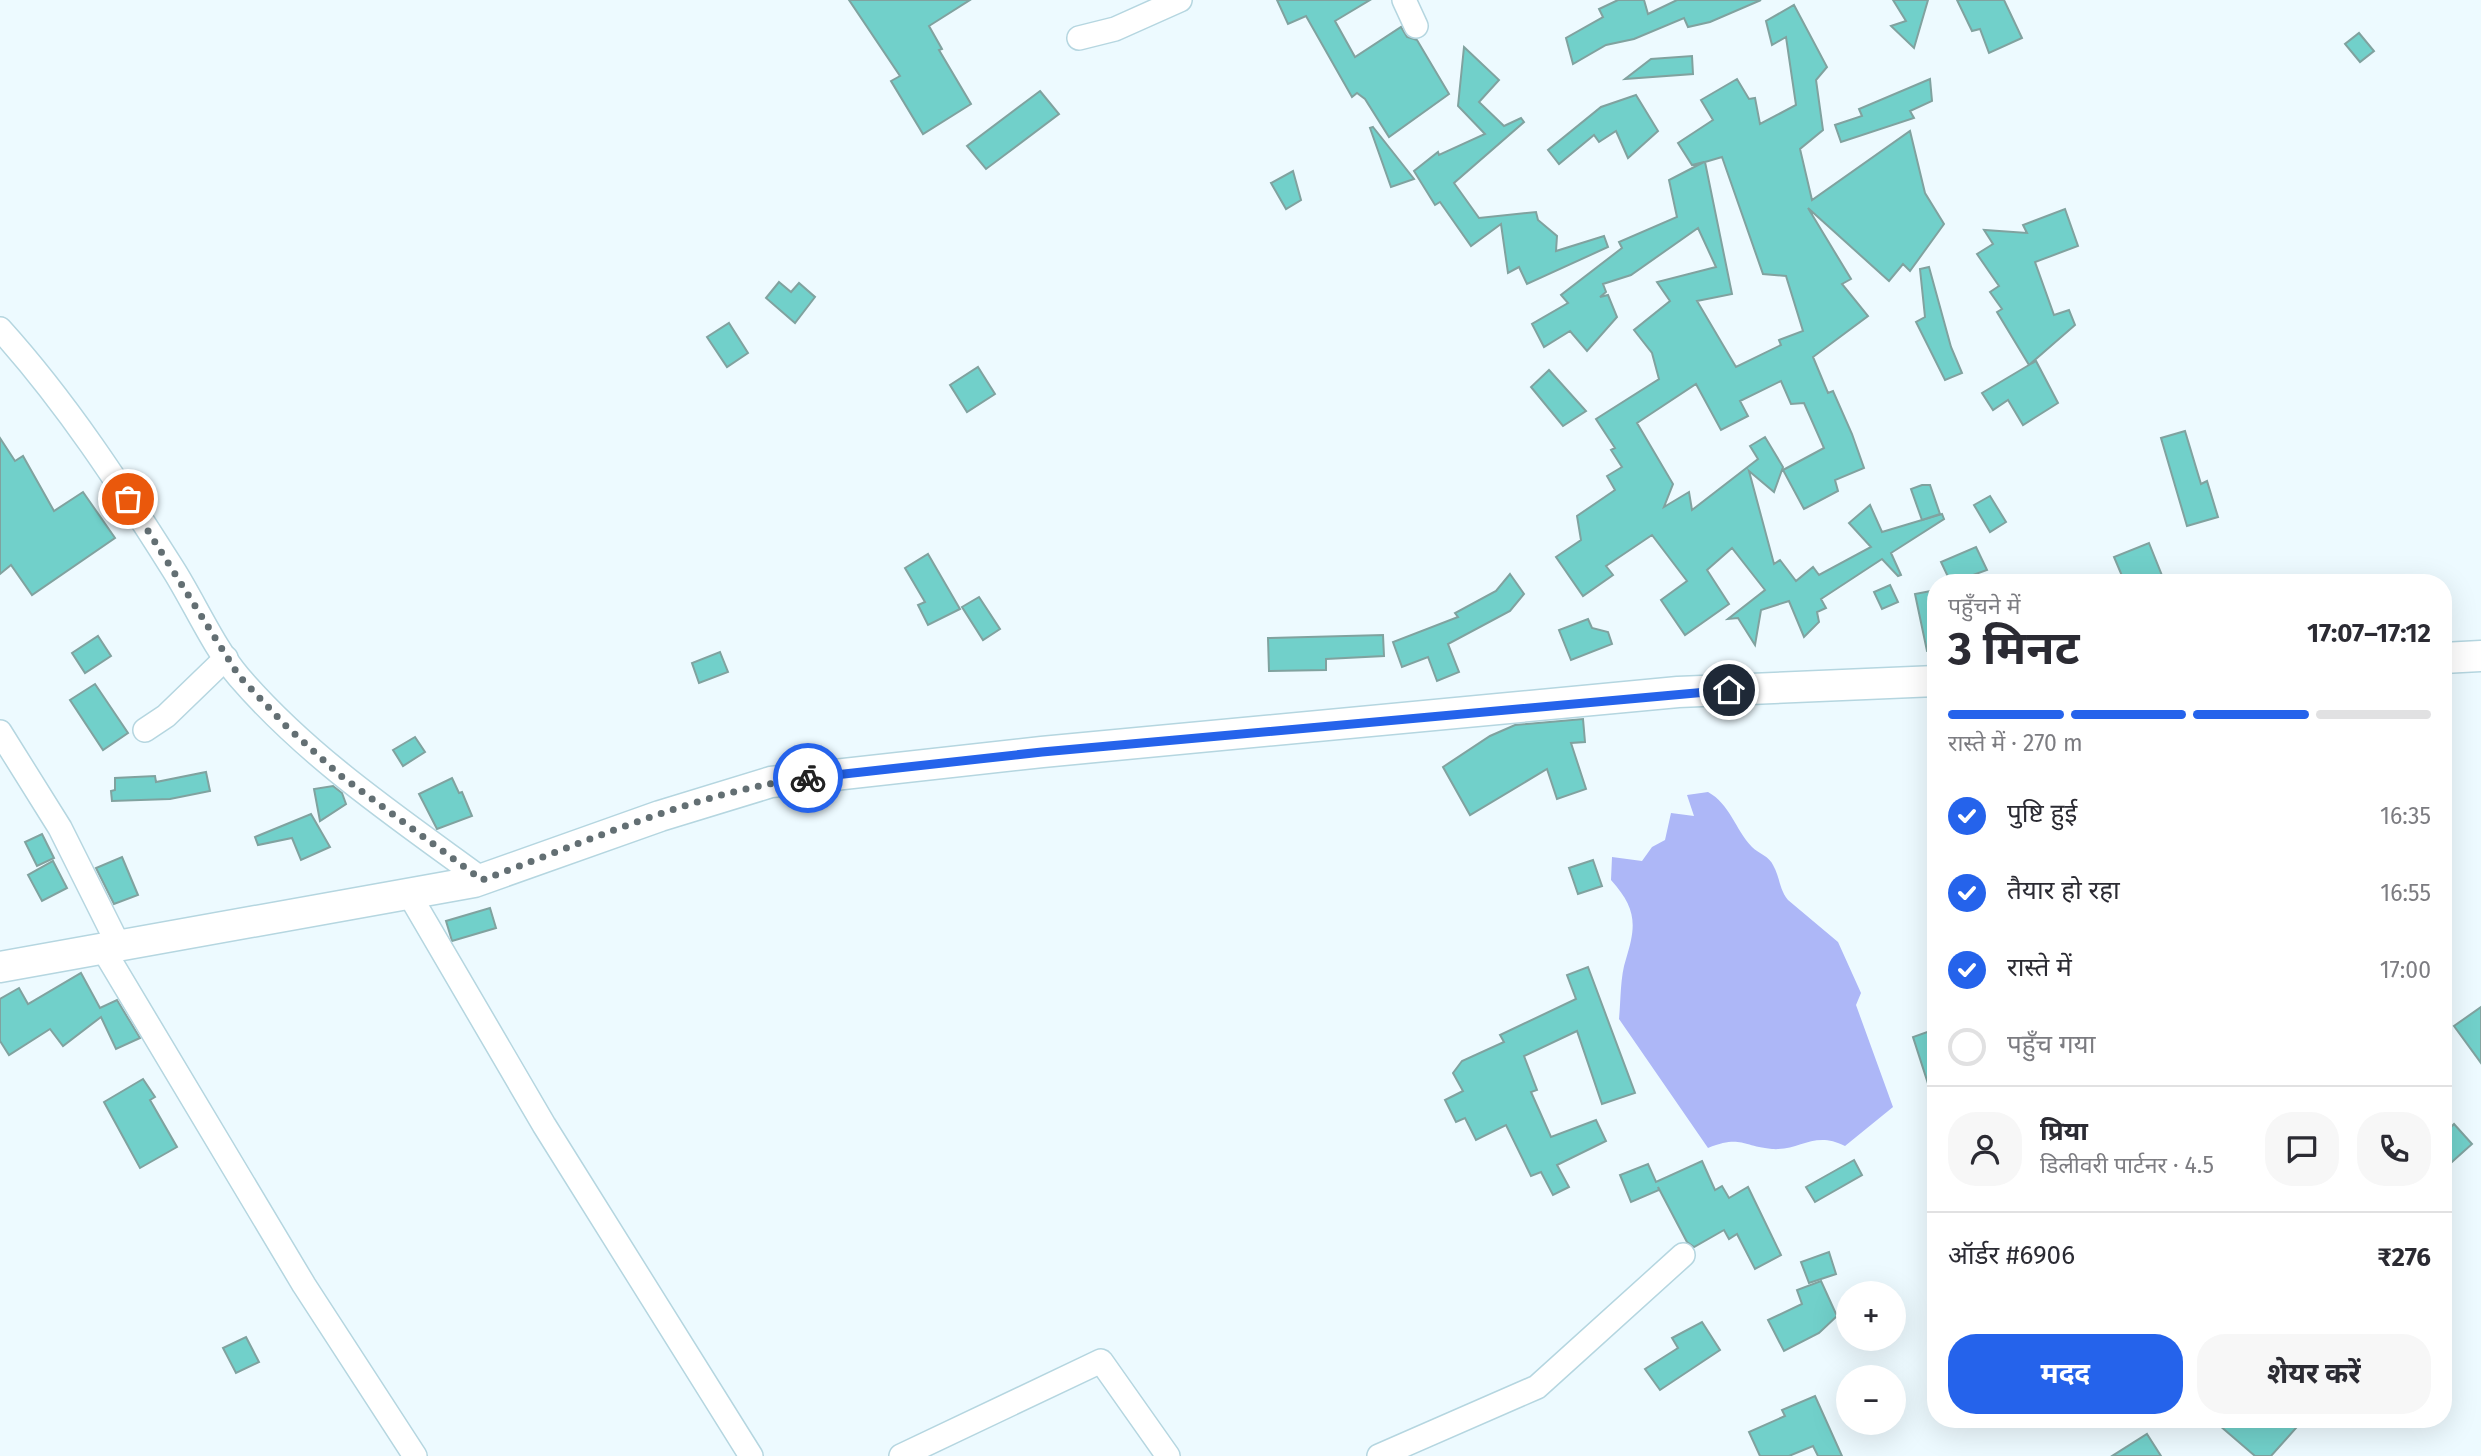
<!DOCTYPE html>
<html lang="hi">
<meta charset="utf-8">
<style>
:root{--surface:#fff;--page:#f7f7f7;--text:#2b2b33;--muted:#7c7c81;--line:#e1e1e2;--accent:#2563eb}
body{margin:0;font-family:"Fira Sans","Noto Sans Devanagari",sans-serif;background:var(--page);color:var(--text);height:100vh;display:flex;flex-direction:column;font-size:26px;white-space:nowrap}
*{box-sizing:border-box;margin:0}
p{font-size:23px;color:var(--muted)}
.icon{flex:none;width:38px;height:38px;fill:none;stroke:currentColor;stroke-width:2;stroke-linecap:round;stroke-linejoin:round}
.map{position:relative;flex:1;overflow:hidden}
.side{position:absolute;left:1927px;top:574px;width:525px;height:854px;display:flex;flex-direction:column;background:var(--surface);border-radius:28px;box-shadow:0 7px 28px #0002}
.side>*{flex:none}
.tools{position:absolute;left:1836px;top:1281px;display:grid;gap:14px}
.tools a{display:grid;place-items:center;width:70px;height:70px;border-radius:50%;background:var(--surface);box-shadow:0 7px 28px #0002;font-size:35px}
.pin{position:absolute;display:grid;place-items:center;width:60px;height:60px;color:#fff;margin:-30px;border:4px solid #fff;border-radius:50%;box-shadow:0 2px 7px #0007}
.courier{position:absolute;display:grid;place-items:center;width:70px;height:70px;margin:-35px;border:5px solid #2563eb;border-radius:50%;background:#fff;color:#222;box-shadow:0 2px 9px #0007}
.summary em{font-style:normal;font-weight:700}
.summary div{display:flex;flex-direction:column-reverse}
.summary{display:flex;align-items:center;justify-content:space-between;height:119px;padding:0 21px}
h1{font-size:46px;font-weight:700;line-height:52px}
.bar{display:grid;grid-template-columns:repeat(4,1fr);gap:10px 7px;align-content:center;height:84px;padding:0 21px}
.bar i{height:9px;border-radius:5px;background:var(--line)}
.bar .on{background:var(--accent)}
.bar p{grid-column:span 4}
.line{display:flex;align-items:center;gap:18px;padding:0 21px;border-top:2px solid var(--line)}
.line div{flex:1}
.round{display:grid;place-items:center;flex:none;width:74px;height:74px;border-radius:28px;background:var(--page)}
ol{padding:0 21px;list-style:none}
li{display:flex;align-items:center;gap:21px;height:77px}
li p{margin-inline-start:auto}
li .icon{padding:7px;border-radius:50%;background:var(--accent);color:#fff;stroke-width:4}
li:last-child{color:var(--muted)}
li i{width:38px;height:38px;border:4px solid var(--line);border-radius:50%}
.primary-button{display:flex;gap:14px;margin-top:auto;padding:14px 21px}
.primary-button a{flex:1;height:80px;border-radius:28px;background:var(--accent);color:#fff;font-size:28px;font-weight:700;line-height:80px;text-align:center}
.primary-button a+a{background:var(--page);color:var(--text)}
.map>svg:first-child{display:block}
.water{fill:#adb7f7}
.building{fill:#71d0ca;stroke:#80a29f;stroke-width:2;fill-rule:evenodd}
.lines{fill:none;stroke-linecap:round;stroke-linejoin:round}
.minor-casing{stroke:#b5d6e0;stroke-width:26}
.major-casing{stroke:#b5d6e0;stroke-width:33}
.minor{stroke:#fff;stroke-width:23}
.major{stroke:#fff;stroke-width:30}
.done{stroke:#636f73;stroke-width:7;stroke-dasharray:0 12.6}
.route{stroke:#2563eb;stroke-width:9}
</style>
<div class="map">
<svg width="2481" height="1456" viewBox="0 0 2481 1456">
<rect width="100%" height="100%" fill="#edfaff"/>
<path class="water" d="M 1708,792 C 1730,804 1735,829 1752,847 C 1758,853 1770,857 1773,865 C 1780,877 1779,889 1788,900 L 1838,942 L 1861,993 L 1856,1005 L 1893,1107 L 1845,1146 C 1814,1130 1800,1151 1772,1149 C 1741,1146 1741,1135 1708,1148 L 1619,1019 C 1621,1000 1620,977 1626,959 C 1637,924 1636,908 1611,880 L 1612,857 L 1642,861 L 1652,847 L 1665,840 L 1671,813 L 1694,816 L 1687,795 Z"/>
<g class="building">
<polygon points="849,0 970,0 929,26 942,49 939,50 971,104 923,134 891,81 900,76"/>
<polygon points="1277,0 1370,0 1335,21 1355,57 1401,27 1407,37 1417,40 1449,94 1389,137 1365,99 1357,93 1352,97 1306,16 1288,24"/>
<polygon points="1618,0 1644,0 1648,14 1677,0 1761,0 1710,22 1688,27 1684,18 1634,39 1606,45 1573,64 1566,38 1603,17 1599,9"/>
<polygon points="1893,0 1928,0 1914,48 1891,26 1906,21"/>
<polygon points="1957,0 2004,0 2022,38 1989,53 1980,29 1972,31"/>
<path d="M 1794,5 L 1827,67 L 1816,80 L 1823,130 L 1800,149 L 1812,200 L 1910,131 L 1925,193 L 1944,224 L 1910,271 L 1903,264 L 1889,281 L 1808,208 L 1851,279 L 1842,284 L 1868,316 L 1813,357 L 1828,393 L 1833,391 L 1852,434 L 1864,468 L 1835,480 L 1838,491 L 1804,509 L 1783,470 L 1824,448 L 1804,403 L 1791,404 L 1781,381 L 1740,401 L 1748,416 L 1721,430 L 1696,384 L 1637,423 L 1673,484 L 1664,507 L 1689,492 L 1692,510 L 1758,459 L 1750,446 L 1765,437 L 1783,467 L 1774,492 L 1749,471 L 1774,564 L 1780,560 L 1796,581 L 1813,567 L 1819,575 L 1871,547 L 1849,523 L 1870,505 L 1882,532 L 1942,514 L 1944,519 L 1891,553 L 1901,575 L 1898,576 L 1882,559 L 1821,599 L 1826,608 L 1817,612 L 1819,622 L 1804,637 L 1789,601 L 1761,610 L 1755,645 L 1738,618 L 1728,619 L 1765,590 L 1732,548 L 1707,570 L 1729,604 L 1685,635 L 1661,600 L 1687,581 L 1652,535 L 1606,566 L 1613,575 L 1583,596 L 1556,557 L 1581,540 L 1577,516 L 1615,490 L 1607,476 L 1622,467 L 1611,450 L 1615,448 L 1596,419 L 1659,379 L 1652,353 L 1634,330 L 1670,301 L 1657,282 L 1716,267 L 1698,228 L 1631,275 L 1603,284 L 1606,292 L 1600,297 L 1608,295 L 1617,317 L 1587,351 L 1570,331 L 1544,347 L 1532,324 L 1568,303 L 1561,295 L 1622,248 L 1619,242 L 1677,217 L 1669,180 L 1704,162 L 1692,165 L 1678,143 L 1713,120 L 1701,100 L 1737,79 L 1749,99 L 1755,98 L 1760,124 L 1796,105 L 1786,37 L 1772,45 L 1766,21 ZM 1722,157 L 1763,274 L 1786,276 L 1803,331 L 1779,340 L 1781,345 L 1736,367 L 1697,301 L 1732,294 L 1705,162 Z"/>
<polygon points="2359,33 2374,51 2360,62 2345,44"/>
<polygon points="1464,47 1499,80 1479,102 1504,126 1521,118 1524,122 1454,183 1479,218 1536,212 1538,220 1557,236 1556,251 1604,236 1608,247 1527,284 1519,267 1508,273 1501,224 1471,246 1440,202 1435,205 1414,171 1438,152 1439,155 1485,134 1458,106"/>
<polygon points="1692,56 1693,74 1625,79 1651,59"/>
<polygon points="1930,79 1932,101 1910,111 1914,118 1841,142 1835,125 1862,116 1859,109"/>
<polygon points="1040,91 1059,114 986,169 967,146"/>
<polygon points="1636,95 1658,131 1628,158 1616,131 1599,142 1594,135 1559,164 1548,150 1601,107"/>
<polygon points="1373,127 1414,179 1391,187 1370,128"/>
<polygon points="1293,171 1301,200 1286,209 1271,183"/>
<polygon points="2065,209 2078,246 2035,262 2054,315 2069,310 2075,325 2029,365 2036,361 2058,403 2023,425 2008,400 1993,410 1982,393 2029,365 1997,312 2002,309 1990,292 1999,286 1977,254 1993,244 1984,230 2027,233 2023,225"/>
<polygon points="1929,267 1951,347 1962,373 1945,380 1916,322 1925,317 1920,269"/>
<polygon points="779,282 791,292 799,283 815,297 795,323 766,298"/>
<polygon points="729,323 748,353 727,367 707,337"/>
<polygon points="978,367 995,394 967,412 950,385"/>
<polygon points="1549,370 1586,411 1563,426 1531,387"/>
<polygon points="2185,431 2201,484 2207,481 2218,517 2187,526 2161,438"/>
<polygon points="0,438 15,461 23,456 54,511 83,492 115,538 32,595 11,565 0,574"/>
<polygon points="1922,485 1930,485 1940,514 1922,520 1911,489"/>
<polygon points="1990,496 2006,522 1990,532 1974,505"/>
<polygon points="2149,543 2165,583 2125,583 2114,557"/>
<polygon points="1976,547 1987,570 1951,583 1941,562"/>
<polygon points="928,554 960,609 928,625 918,605 925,602 905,568"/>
<polygon points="1510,574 1524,594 1510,611 1448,644 1459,672 1437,681 1428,657 1402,667 1393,642 1458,617 1455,613 1496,591"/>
<polygon points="1890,585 1898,602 1882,609 1874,592"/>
<polygon points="1936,590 1936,650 1927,651 1915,594"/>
<polygon points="979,597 1000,629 983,640 962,607"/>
<polygon points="1588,619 1592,628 1608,632 1612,644 1571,660 1559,630"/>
<polygon points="1383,635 1384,656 1326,659 1326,670 1269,671 1268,638"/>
<polygon points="98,636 111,656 85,673 72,653"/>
<polygon points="720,652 728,672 699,683 692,663"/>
<polygon points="95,684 128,733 103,750 70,700"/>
<polygon points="1583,719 1585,742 1571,743 1586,789 1557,799 1547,769 1470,815 1443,767 1490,736 1515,725"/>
<polygon points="415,737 425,752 403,766 393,750"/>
<polygon points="206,772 210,791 170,799 112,801 111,791 115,790 115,778 155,776 156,782"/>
<polygon points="452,778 459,793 462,792 472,816 437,829 419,794"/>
<polygon points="333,786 342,793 346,804 320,821 314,789"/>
<polygon points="311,814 330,847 301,860 292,838 258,845 255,837"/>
<polygon points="42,834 54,858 37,866 25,842"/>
<polygon points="122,857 138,895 114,904 96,868"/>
<polygon points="1593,860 1602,886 1578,894 1569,868"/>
<polygon points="53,861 67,888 42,901 28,875"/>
<polygon points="490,908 496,928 452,941 446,921"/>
<polygon points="1588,967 1635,1093 1602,1104 1577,1031 1524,1056 1537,1090 1531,1092 1551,1137 1596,1120 1606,1141 1557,1165 1569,1187 1553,1195 1541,1172 1531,1176 1506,1125 1476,1140 1465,1118 1456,1122 1445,1100 1463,1091 1453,1073 1462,1061 1504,1042 1500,1035 1576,999 1567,975"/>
<polygon points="81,973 100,1008 117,1000 140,1038 116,1049 101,1017 63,1046 50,1029 9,1055 0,1041 0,999 19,988 28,1004"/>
<polygon points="2481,1007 2481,1063 2454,1026"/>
<polygon points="1930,1031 1936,1050 1936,1096 1932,1096 1913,1037"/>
<polygon points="143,1079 155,1097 150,1100 177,1147 140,1168 104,1102"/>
<polygon points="2454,1124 2472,1144 2443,1170 2443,1135"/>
<polygon points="1854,1160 1862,1175 1815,1202 1806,1187"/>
<polygon points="1702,1161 1715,1190 1722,1186 1729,1198 1748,1187 1781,1255 1755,1269 1737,1234 1729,1239 1724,1230 1694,1247 1687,1242 1658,1187 1659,1190 1631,1202 1620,1175 1648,1164 1656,1182"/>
<polygon points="1829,1252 1836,1274 1809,1283 1801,1262"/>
<polygon points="1821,1281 1837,1316 1819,1333 1784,1351 1768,1320 1802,1304 1797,1290"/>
<polygon points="1702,1322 1720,1350 1660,1390 1645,1369 1678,1348 1672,1338"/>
<polygon points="246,1337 259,1362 236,1373 223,1348"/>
<polygon points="1815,1396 1842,1456 1818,1456 1813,1446 1789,1456 1760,1456 1749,1432 1785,1416 1782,1410"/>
<polygon points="2212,1419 2304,1419 2271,1456 2255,1456"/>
<polygon points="2147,1434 2161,1456 2112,1456"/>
</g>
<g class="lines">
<defs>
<g id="minor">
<polyline points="1404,0 1416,26"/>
<polyline points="1079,38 1115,29 1180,0"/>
<path d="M 0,329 C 66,402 120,485 173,569 C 194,602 214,648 239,677 C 309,758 397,817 483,880"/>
<polyline points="145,730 166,716 226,658"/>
<polyline points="0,732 60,828 119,946"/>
<polyline points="409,894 544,1125 751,1456"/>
<polyline points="103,949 304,1285 415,1456"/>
<polyline points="901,1456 1101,1361 1168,1456"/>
<polyline points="1379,1456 1537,1387 1683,1255"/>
</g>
<g id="major">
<polyline points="2443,658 2481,656"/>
<polyline points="0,967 474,882 660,816 771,782 1042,752 1678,692 1936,681"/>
</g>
</defs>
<use href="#minor" class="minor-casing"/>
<use href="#major" class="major-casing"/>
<use href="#minor" class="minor"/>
<use href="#major" class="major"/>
</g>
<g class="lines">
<path class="done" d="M 128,499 L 239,676 L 287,727 L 341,776 L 482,880 C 584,843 701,790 808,778"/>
<polyline class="route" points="808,778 1042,752 1729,690"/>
</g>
</svg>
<div class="tools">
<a>+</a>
<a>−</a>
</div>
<div class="pin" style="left:128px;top:499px;background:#ea580c"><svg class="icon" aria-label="bag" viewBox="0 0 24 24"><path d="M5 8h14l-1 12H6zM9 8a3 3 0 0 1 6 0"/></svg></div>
<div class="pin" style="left:1729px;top:690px;background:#1f2937"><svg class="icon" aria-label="home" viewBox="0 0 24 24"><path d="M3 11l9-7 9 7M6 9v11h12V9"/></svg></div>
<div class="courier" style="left:808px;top:778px"><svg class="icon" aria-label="bike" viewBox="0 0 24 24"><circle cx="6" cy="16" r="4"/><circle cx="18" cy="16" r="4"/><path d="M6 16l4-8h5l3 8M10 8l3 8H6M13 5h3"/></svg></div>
<section class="side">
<div class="summary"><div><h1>3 मिनट</h1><p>पहुँचने में</p></div><em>17:07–17:12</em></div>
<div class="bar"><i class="on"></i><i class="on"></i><i class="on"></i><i></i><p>रास्ते में · 270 m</p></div>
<ol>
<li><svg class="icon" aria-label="check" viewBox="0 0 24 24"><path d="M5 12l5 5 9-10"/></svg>पुष्टि हुई<p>16:35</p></li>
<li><svg class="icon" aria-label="check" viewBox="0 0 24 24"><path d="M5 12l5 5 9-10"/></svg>तैयार हो रहा<p>16:55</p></li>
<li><svg class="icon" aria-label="check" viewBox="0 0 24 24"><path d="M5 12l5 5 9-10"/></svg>रास्ते में<p>17:00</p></li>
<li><i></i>पहुँच गया</li>
</ol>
<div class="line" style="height:126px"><a class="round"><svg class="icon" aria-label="person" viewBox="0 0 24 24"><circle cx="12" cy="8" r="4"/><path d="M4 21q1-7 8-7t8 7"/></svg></a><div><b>प्रिया</b><p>डिलीवरी पार्टनर · 4.5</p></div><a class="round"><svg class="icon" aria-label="chat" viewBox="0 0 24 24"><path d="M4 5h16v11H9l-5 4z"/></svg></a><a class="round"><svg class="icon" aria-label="phone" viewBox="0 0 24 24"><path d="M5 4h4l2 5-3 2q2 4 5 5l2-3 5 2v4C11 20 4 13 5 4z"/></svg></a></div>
<div class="line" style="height:91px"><div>ऑर्डर #6906</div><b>₹276</b></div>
<div class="primary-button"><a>मदद</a><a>शेयर करें</a></div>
</section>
</div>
